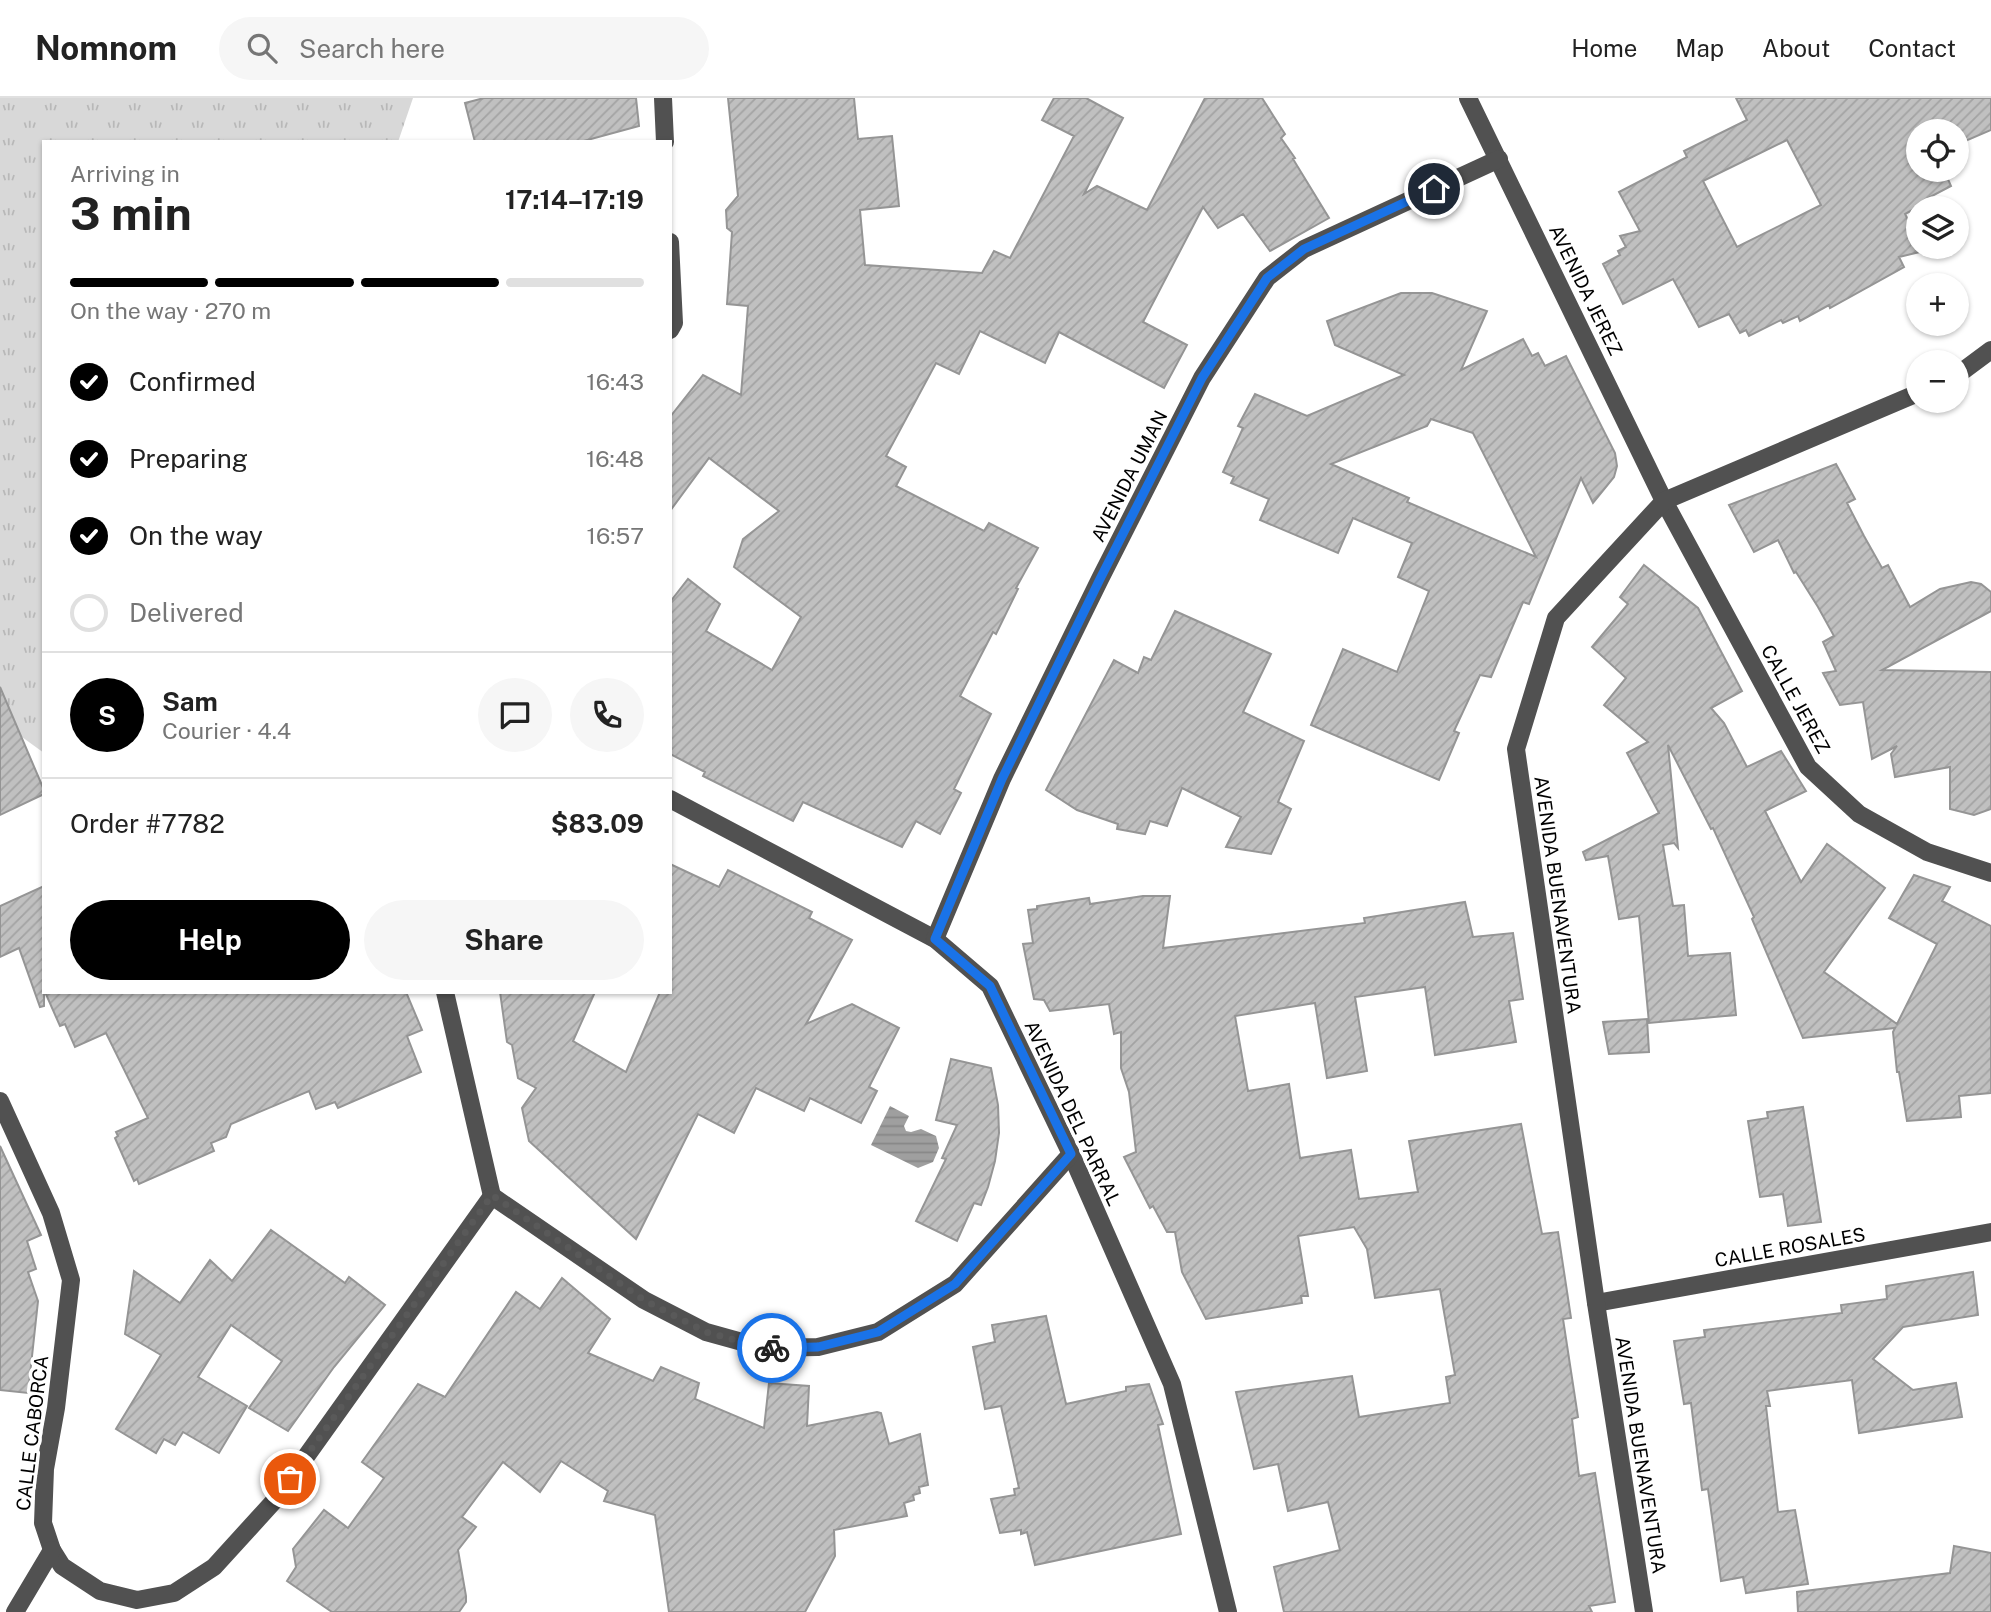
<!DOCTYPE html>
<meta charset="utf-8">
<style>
:root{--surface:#fff;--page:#f6f6f6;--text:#222;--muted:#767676;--line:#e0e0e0;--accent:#000}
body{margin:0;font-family:"Public Sans",sans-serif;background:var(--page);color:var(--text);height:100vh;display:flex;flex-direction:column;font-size:26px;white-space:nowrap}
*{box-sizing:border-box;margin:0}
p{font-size:23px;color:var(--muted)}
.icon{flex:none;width:38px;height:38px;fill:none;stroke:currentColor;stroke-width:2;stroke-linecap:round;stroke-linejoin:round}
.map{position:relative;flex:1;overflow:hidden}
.side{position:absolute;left:42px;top:42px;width:630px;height:854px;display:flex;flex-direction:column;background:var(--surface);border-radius:0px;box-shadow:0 2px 5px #0004}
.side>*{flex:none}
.fabs{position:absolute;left:1906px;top:21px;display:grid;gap:14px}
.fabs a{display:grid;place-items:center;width:63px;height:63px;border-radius:50%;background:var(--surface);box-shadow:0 2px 5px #0004;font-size:35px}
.pin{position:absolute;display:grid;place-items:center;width:60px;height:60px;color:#fff;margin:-30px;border:4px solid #fff;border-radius:50%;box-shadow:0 2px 7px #0007}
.courier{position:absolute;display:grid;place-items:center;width:70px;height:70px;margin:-35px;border:5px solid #1a73e8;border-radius:50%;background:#fff;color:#222;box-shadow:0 2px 9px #0007}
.overview em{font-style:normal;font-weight:700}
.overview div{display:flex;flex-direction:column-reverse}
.overview{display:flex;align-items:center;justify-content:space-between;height:119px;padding:0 28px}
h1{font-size:46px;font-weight:700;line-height:52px}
.bar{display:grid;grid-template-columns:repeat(4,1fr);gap:10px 7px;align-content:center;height:84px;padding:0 28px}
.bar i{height:9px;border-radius:5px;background:var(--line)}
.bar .selected{background:var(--accent)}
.bar p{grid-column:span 4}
.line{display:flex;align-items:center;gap:18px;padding:0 28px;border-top:2px solid var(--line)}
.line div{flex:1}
.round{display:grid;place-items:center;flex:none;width:74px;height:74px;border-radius:37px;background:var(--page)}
ol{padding:0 28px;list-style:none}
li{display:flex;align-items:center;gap:21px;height:77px}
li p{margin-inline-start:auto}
li .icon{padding:7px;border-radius:50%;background:var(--accent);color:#fff;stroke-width:4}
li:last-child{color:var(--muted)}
li i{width:38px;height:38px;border:4px solid var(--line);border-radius:50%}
.button{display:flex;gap:14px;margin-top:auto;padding:14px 28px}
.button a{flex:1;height:80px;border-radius:42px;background:var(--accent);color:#fff;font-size:28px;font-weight:700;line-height:80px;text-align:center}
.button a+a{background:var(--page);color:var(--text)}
header{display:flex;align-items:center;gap:42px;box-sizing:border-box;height:98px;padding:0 35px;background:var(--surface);border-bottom:2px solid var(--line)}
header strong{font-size:33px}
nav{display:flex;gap:38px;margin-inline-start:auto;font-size:24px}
.search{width:490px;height:63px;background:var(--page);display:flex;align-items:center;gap:18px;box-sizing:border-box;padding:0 24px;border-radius:38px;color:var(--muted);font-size:26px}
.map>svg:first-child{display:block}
.grass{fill:url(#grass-tufts)}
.water{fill:url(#water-rules)}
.building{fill:url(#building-hatch);stroke:#959595;stroke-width:2;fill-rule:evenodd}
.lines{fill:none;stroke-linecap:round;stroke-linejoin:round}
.minor{stroke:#515151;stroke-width:18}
.done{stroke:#595959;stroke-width:7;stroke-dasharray:0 12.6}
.route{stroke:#1a73e8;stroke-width:9}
.labels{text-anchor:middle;stroke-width:7;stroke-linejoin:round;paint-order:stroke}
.street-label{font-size:19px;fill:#000;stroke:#fff}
</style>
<header>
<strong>Nomnom</strong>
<div class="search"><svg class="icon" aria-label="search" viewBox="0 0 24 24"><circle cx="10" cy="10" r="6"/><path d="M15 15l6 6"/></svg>Search here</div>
<nav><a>Home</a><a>Map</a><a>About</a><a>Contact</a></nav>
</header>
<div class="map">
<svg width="1991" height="1514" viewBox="0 0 1991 1514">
<defs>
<pattern id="grass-tufts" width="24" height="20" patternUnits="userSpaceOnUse" patternTransform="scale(1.75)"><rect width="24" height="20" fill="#d8d8d8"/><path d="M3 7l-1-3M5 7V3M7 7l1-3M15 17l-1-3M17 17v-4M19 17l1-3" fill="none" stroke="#b8b8b8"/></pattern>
<pattern id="water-rules" width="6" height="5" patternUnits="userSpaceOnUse" patternTransform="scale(1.75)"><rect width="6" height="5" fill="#9f9f9f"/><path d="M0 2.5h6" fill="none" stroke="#878787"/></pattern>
<pattern id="building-hatch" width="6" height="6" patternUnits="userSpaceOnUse" patternTransform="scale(1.75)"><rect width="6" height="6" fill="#c0c0c0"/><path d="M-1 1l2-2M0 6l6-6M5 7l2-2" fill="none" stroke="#a3a3a3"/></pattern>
</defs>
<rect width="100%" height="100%" fill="#fff"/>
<polygon class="grass" points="0,0 413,0 398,44 44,44 44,655 0,623"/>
<polygon class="water" points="890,1008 909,1018 904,1028 906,1033 911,1034 921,1031 936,1038 939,1050 933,1064 918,1070 871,1047"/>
<g class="building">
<polygon points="484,0 636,0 639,28 580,44 475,44 465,5"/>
<polygon points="728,0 854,0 858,41 892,38 899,108 860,112 865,167 982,175 994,153 1010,160 1074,38 1042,22 1054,0 1086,0 1123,20 1084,96 1097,88 1147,112 1205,0 1262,0 1285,36 1281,40 1295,60 1293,61 1329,120 1270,153 1243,116 1218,130 1203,109 1143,224 1187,247 1164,290 1059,234 1045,265 980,233 959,276 936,265 886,358 906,369 896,388 984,433 989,425 1038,450 1016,490 1018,491 996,536 993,534 960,598 991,616 954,691 961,695 940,736 916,723 902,749 803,704 793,723 703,678 705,674 670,656 670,504 688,481 720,506 706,533 772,572 801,519 734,469 743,441 779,413 709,360 670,413 670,319 703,277 741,297 748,208 727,206 732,134 727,130 726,112 738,98"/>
<path d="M 1736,0 L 1991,0 L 1991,32 L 1956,47 L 1956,33 L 1918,33 L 1918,72 L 1944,72 L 1951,88 L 1928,100 L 1929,103 L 1905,116 L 1918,141 L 1918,149 L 1922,149 L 1924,153 L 1899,159 L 1904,169 L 1830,210 L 1829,207 L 1800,223 L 1798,218 L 1783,225 L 1781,222 L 1749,238 L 1746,232 L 1740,235 L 1729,216 L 1699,229 L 1673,181 L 1623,206 L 1603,166 L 1620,157 L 1618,153 L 1626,149 L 1620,138 L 1640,133 L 1619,94 L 1687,59 L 1684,53 L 1747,22 ZM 1787,42 L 1821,107 L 1737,149 L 1703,83 Z"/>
<path d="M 1401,195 L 1432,195 L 1487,213 L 1461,272 L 1523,241 L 1532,258 L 1538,255 L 1545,268 L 1566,258 L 1615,355 L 1617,368 L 1614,379 L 1593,405 L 1581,380 L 1529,506 L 1523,504 L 1491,579 L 1480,577 L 1454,633 L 1459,635 L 1439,682 L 1311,627 L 1343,551 L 1397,574 L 1429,493 L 1398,479 L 1412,445 L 1353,420 L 1338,455 L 1260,422 L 1269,401 L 1231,385 L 1234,379 L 1223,374 L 1243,330 L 1238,328 L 1255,296 L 1307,318 L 1404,277 L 1335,247 L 1327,223 ZM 1431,321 L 1473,335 L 1536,459 L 1407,404 L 1409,400 L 1331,366 L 1427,328 Z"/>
<polygon points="1836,366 1855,401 1847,405 1864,438 1882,470 1888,467 1910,509 1940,491 1971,484 1981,486 1991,494 1991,513 1882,572 1991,574 1991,711 1974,717 1950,711 1950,669 1895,679 1891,656 1897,648 1872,661 1863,604 1840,607 1823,575 1836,573 1823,544 1834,538 1818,509 1796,474 1794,475 1778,442 1754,454 1729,407"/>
<polygon points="1644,467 1698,510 1742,593 1711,610 1724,625 1747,669 1781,653 1806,693 1765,713 1801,784 1827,746 1885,790 1824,874 1897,926 1937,846 1889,820 1914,777 1950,789 1942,803 1991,828 1991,995 1959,998 1961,1019 1907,1023 1899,974 1897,974 1893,934 1895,930 1803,940 1752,821 1754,819 1713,730 1711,731 1668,647 1678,750 1674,745 1663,747 1673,808 1684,807 1688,858 1730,855 1736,917 1649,925 1639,818 1619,821 1608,758 1586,762 1583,754 1659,715 1627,655 1648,644 1604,607 1626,580 1592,549 1628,506 1620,499"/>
<polygon points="1175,513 1271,556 1243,614 1304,643 1278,704 1291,711 1271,756 1226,749 1241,719 1182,690 1167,728 1150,723 1145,736 1117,731 1118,726 1077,712 1046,692 1114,562 1138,575 1144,559 1151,562"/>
<polygon points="0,589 44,692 44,696 0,717"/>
<polygon points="670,766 719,789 728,772 812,814 809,820 852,842 806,926 852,906 899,930 869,989 877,993 861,1025 810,1000 804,1013 756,990 734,1035 698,1016 636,1141 529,1043 522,1010 536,990 518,980 512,947 507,944 500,894 595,894 573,943 626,974 660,894 670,894"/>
<polygon points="44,788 44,908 40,909 19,850 0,859 0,808"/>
<polygon points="1143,798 1170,798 1163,850 1365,825 1364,820 1465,804 1473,839 1513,835 1523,901 1509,903 1516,944 1435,957 1425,889 1355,899 1367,973 1327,980 1315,905 1235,918 1248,993 1289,986 1300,1060 1351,1052 1359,1101 1418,1094 1409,1043 1521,1026 1542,1136 1558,1134 1571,1220 1563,1221 1578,1319 1572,1321 1579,1378 1595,1375 1615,1504 1589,1508 1592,1514 1284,1514 1274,1469 1340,1452 1328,1404 1288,1413 1278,1366 1254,1371 1236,1294 1352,1278 1359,1319 1450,1305 1446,1279 1455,1277 1440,1191 1375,1200 1367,1151 1354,1129 1298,1138 1308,1198 1301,1198 1302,1205 1206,1221 1182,1174 1175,1134 1167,1134 1153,1108 1150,1110 1124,1059 1136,1054 1129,994 1121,970 1121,934 1114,936 1109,906 1050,913 1044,902 1034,901 1023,846 1033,845 1028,812 1037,811 1037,808 1089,800 1090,806"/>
<polygon points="45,894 406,894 422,932 407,938 421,974 338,1010 335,1004 316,1011 309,993 231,1026 226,1039 211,1045 214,1053 139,1086 137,1081 134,1083 115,1040 118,1038 116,1034 148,1020 106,935 75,949 65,926 60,928"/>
<polygon points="1647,921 1649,954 1609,956 1603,924"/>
<polygon points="951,961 991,970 998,1007 999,1035 995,1063 988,1089 981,1107 974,1105 957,1143 916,1123 946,1061 942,1060 957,1027 936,1022"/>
<polygon points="1803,1009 1821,1124 1788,1128 1783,1096 1760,1099 1748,1023 1768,1020 1767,1014"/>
<polygon points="0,1048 41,1137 27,1143 36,1171 28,1174 38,1203 28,1295 0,1292"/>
<polygon points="271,1132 345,1185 349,1179 385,1207 334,1269 288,1333 249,1310 282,1263 231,1227 198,1279 247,1308 219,1355 183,1334 175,1347 164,1341 156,1355 116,1331 161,1257 125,1236 134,1173 180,1205 210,1162 232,1183"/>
<polygon points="1973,1174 1978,1217 1903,1229 1873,1261 1913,1292 1956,1285 1962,1319 1859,1335 1852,1282 1767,1293 1770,1308 1766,1308 1778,1414 1795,1412 1808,1486 1746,1495 1743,1479 1721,1483 1708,1391 1702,1392 1691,1305 1684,1306 1674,1243 1705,1239 1704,1232 1842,1215 1841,1207 1887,1201 1886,1188"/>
<polygon points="562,1180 610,1221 588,1255 653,1283 661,1269 699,1285 695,1301 764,1330 769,1285 809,1288 807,1328 877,1314 881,1315 889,1346 920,1336 928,1387 919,1389 920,1395 913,1397 914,1402 904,1405 907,1418 834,1432 835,1458 805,1514 669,1514 655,1417 604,1403 608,1393 561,1363 540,1394 503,1364 462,1419 476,1429 458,1452 466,1498 466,1504 459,1514 332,1514 287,1483 296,1469 293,1451 324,1412 348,1430 384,1380 362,1364 418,1286 445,1299 516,1194 540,1211"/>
<polygon points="1046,1218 1066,1306 1126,1293 1126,1289 1149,1286 1163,1326 1158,1327 1181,1436 1035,1467 1027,1434 1021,1436 1021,1432 1000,1435 991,1401 1015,1397 1014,1391 1019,1390 1001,1308 985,1311 973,1249 995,1244 992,1227"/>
<polygon points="1954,1448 1991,1455 1991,1514 1798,1514 1797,1494 1950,1475"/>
</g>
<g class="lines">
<g class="minor">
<polyline points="663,0 665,44"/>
<polyline points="1468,0 1664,403 1808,669 1859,716 1927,754 1991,775"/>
<polyline points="670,144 674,225 670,232"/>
<polyline points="1956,278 1991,252"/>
<polyline points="670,701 935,841 990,888 1071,1056 1172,1286 1228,1514"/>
<polyline points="935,841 1002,681 1100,481 1202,280 1267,180 1304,151 1499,61"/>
<polyline points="445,894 492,1098"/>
<polyline points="0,1003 51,1115 71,1182 56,1310 45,1371 43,1425 52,1452 62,1468 100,1493 137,1502 174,1495 214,1469 275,1402 492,1098"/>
<polyline points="492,1098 644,1202 706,1234 764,1250 818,1249 878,1234 955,1186 1071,1056"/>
<polyline points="1596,1205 1991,1134"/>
<polyline points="15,1514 52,1452"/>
<polyline points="1644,1514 1596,1205 1516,651 1556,520 1664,403 1918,295"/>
</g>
</g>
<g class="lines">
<polyline class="done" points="290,1381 492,1097 644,1202 706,1234 764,1250 772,1250"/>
<polyline class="route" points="772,1250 818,1249 878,1234 955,1186 1071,1056 990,888 935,841 1002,681 1100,481 1202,280 1267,180 1304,151 1434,91"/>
</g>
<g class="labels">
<g class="street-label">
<text transform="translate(1586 192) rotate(64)" y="7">AVENIDA JEREZ</text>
<text transform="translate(1129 378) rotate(-63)" y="7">AVENIDA UMAN</text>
<text transform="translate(1796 601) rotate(61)" y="7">CALLE JEREZ</text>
<text transform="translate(1558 797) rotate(82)" y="7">AVENIDA BUENAVENTURA</text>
<text transform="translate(1073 1015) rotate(65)" y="7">AVENIDA DEL PARRAL</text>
<text transform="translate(1790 1149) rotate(-10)" y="7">CALLE ROSALES</text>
<text transform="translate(32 1335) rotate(-83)" y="7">CALLE CABORCA</text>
<text transform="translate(1641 1357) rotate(81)" y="7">AVENIDA BUENAVENTURA</text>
</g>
</g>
</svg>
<div class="fabs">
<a><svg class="icon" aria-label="locate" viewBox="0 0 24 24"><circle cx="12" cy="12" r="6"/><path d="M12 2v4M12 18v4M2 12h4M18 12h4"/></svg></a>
<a><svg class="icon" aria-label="layers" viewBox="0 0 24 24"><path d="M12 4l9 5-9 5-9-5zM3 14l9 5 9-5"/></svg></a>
<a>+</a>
<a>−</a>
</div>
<div class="pin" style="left:290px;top:1381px;background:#ea580c"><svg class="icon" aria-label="bag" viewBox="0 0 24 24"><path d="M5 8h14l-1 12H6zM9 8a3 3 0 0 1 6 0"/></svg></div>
<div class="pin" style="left:1434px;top:91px;background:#1f2937"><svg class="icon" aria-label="home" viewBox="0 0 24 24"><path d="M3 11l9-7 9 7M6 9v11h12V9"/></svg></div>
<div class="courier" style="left:772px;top:1250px"><svg class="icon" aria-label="bike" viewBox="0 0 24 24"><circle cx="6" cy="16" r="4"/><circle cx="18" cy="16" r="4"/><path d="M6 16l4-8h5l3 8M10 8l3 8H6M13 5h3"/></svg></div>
<section class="side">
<div class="overview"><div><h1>3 min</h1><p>Arriving in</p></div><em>17:14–17:19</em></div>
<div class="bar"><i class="selected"></i><i class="selected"></i><i class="selected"></i><i></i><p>On the way · 270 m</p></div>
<ol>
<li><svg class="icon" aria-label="check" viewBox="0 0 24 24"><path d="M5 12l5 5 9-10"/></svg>Confirmed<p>16:43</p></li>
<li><svg class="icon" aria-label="check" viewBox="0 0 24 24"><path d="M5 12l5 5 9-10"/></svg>Preparing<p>16:48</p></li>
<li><svg class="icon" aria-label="check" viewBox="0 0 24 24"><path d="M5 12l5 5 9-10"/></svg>On the way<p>16:57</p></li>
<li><i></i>Delivered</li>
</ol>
<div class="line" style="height:126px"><b class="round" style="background:var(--accent);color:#fff">S</b><div><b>Sam</b><p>Courier · 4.4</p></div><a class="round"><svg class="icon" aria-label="chat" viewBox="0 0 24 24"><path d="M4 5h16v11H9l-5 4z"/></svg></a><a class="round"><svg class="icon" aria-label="phone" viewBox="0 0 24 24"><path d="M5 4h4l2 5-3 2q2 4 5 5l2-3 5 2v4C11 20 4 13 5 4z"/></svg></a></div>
<div class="line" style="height:91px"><div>Order #7782</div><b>$83.09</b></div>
<div class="button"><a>Help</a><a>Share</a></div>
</section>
</div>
